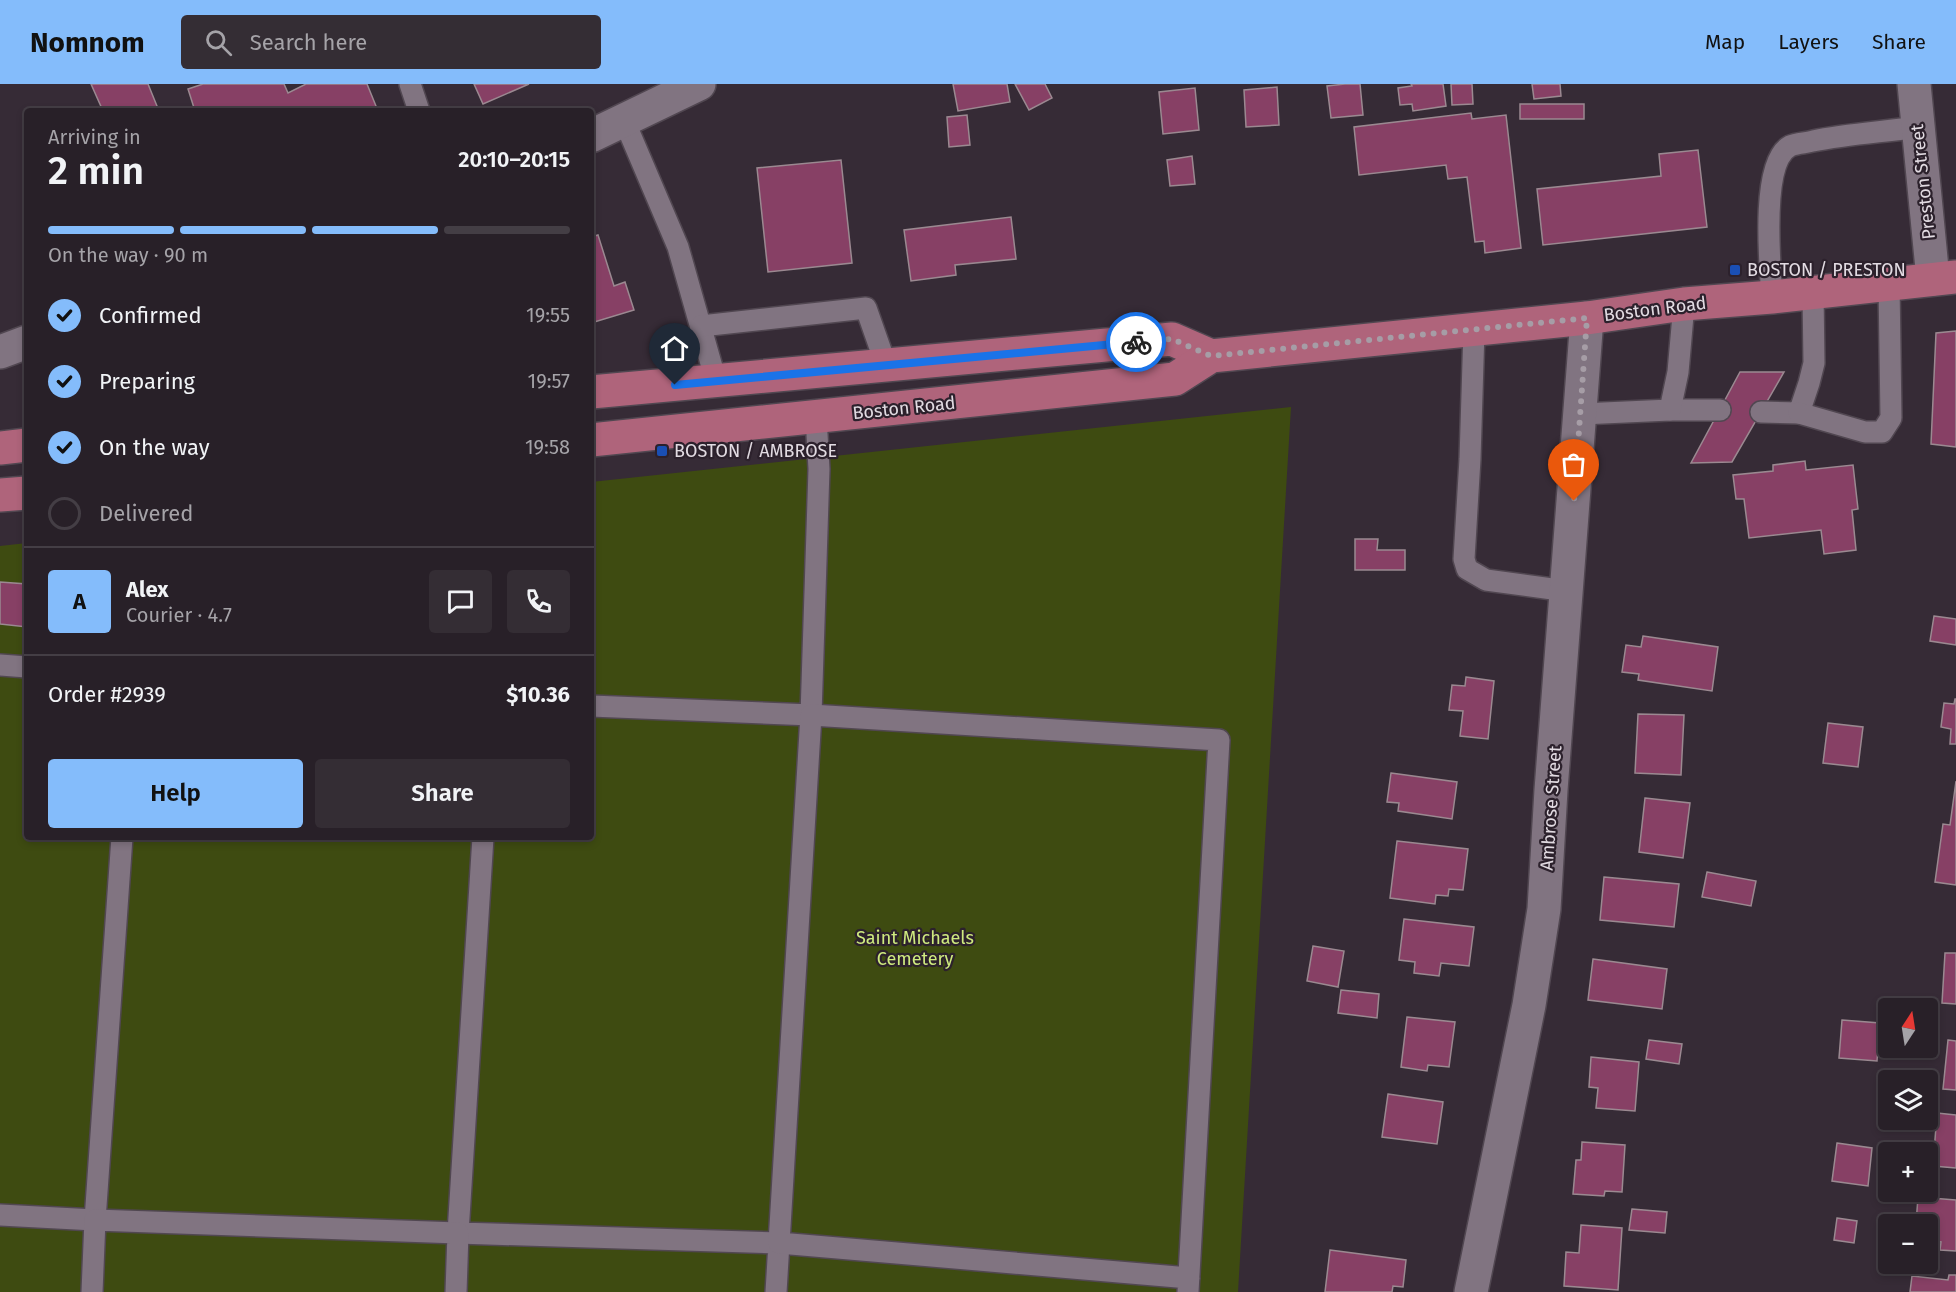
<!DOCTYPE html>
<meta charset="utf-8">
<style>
:root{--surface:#282028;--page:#342d34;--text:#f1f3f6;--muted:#a5a3a8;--line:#443e45;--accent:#84bcfb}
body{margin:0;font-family:"Fira Sans",sans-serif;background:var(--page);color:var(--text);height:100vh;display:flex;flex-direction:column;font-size:22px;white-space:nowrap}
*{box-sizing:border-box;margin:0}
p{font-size:20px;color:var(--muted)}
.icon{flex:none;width:33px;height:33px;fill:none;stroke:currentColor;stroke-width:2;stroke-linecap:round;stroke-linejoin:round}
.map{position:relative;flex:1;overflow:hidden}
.drawer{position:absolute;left:24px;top:24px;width:570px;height:732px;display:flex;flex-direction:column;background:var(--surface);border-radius:6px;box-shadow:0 3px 9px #0003,0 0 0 2px var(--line)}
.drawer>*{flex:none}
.needle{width:39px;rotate:12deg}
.controls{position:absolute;left:1878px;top:914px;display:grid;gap:12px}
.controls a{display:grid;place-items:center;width:60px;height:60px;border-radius:6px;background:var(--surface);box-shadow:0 3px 9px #0003,0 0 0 2px var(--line);font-size:30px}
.pin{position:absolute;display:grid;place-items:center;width:51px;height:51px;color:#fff;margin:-62px -26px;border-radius:50% 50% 50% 0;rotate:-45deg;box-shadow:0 0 6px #0007}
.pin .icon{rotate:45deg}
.courier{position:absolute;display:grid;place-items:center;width:60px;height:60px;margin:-30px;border:4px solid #1a73e8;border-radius:50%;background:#fff;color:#222;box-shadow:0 2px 8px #0007}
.overview em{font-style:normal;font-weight:600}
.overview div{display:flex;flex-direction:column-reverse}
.overview{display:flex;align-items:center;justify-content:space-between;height:102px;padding:0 24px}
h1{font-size:39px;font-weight:600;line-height:45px}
.bar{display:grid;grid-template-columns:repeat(4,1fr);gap:9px 6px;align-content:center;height:72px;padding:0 24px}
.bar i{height:8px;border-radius:4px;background:var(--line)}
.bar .current{background:var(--accent)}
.bar p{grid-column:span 4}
.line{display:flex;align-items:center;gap:15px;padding:0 24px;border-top:2px solid var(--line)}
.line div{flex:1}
.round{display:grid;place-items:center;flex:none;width:63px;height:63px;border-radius:6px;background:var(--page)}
ol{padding:0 24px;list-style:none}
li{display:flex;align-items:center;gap:18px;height:66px}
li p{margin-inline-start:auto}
li .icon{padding:6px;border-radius:50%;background:var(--accent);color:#111;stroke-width:4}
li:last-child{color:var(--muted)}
li i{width:33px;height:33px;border:3px solid var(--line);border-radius:50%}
.button{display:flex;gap:12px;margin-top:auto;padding:12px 24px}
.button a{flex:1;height:69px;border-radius:6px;background:var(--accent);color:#111;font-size:24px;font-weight:600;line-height:69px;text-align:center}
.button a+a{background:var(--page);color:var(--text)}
header{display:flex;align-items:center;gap:36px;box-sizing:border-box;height:84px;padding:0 30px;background:var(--accent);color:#111}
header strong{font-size:28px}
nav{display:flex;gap:33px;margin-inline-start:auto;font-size:21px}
.search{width:420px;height:54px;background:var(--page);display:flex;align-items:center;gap:15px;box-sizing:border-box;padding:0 21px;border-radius:6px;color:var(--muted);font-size:22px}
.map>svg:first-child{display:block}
.green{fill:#3e4b11}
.building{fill:#874065;stroke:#9b8991;stroke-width:1.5}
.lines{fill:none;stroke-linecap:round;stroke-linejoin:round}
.lane-casing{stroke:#514751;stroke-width:24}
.street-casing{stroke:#514751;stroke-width:36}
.secondary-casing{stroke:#514751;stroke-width:36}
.primary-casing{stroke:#514751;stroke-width:36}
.lane{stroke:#817481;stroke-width:21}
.street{stroke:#817481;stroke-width:33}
.secondary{stroke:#817481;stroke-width:33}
.primary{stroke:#af647b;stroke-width:33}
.done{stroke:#a69da6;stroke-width:6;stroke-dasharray:0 10.8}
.route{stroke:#1a73e8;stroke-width:8}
.transit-dot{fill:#1a4fb4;stroke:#2c212c;stroke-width:2}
.labels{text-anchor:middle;stroke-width:4.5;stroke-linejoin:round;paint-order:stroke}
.street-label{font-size:18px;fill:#e2dbe2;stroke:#2c212c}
.poi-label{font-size:18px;fill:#e2dbe2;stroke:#2c212c;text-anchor:start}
.park-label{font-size:18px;fill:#cfeb7f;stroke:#2c212c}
</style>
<header>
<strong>Nomnom</strong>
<div class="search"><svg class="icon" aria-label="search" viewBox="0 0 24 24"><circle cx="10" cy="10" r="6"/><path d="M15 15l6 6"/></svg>Search here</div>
<nav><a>Map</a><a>Layers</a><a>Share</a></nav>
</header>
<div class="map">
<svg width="1956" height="1208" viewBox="0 0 1956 1208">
<rect width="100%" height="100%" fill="#362b36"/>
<polygon class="green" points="1291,323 1238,1208 0,1208 0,462 27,459 27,753 591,753 591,398"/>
<g class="building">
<polygon points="91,0 148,0 159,27 103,27"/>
<polygon points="203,0 284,0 288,9 306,0 367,0 378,27 195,27 188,5"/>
<polygon points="474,0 529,0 483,20"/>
<polygon points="953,0 1007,0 1010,18 958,27"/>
<polygon points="1015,0 1045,0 1052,14 1029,26"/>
<polygon points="1345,0 1360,0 1363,31 1331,34 1327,2"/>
<polygon points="1411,0 1443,0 1446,22 1413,27 1412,20 1400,21 1398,4 1412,2"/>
<polygon points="1451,0 1472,0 1473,20 1452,21"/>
<polygon points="1532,0 1560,0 1561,12 1534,15"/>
<polygon points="1277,3 1279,41 1246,43 1244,6"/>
<polygon points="1195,4 1199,46 1163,50 1159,8"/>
<rect x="1520" y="20" width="64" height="15"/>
<polygon points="1471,29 1472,35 1506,31 1521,164 1485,169 1484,157 1475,158 1467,93 1448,95 1446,81 1359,91 1354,43"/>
<polygon points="967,31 970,61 949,63 947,33"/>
<polygon points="1698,66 1707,143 1543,161 1537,105 1661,92 1659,70"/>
<polygon points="1192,72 1195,100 1170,102 1167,76"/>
<polygon points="841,76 852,179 768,188 757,84"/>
<polygon points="1011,133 1016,175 955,181 956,191 911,197 904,146"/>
<polygon points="598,151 614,202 625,198 634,226 591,239 591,153"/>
<polygon points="1956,247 1956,363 1931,360 1936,249"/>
<polygon points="1740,288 1784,288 1732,378 1691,379"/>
<polygon points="1805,377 1806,386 1853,381 1858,425 1852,426 1856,466 1824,470 1821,446 1749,454 1744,415 1736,415 1733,391 1773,387 1773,381"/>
<polygon points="1355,455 1378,455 1377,466 1405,466 1405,486 1355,486"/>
<polygon points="0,498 27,500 27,543 0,540"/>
<polygon points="1934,532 1956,535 1956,561 1930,557"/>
<polygon points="1643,552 1718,563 1712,607 1638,596 1639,590 1622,588 1626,561 1641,563"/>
<polygon points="1466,593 1494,597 1488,655 1460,652 1463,627 1449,626 1452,601 1465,602"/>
<polygon points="1955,615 1956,615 1956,660 1950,660 1951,645 1941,643 1944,619 1954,620"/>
<polygon points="1638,630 1684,631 1681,691 1635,689"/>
<polygon points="1828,639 1863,643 1858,683 1823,679"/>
<polygon points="1391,689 1457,698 1452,735 1398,727 1399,719 1387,718"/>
<polygon points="1956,697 1956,801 1935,798 1943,740 1950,741"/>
<polygon points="1645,714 1690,719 1683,774 1639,768"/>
<polygon points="1397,757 1468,765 1463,806 1449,805 1448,812 1436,811 1435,820 1390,814"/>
<polygon points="1707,788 1756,797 1751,822 1702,813"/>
<polygon points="1604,793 1679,800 1674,843 1600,836"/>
<polygon points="1404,835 1474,843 1469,882 1441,879 1439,892 1414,889 1415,878 1399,876"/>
<polygon points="1313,862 1344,867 1338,903 1307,897"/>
<polygon points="1945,869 1956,869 1956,920 1942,919"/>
<polygon points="1593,875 1667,885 1662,925 1588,916"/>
<polygon points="1341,906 1379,910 1377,934 1338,929"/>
<polygon points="1407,933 1455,938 1449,983 1428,981 1427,987 1401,983"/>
<polygon points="1842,936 1880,939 1877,977 1839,974"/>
<polygon points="1649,956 1682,960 1679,980 1646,975"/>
<polygon points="1948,956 1956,957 1956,1006 1943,1005"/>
<polygon points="1591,973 1639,978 1635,1027 1596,1024 1598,1004 1589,1003"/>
<polygon points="1388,1010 1443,1018 1437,1060 1382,1053"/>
<polygon points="1937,1029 1956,1031 1956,1084 1933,1082"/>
<polygon points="1582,1058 1625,1061 1622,1108 1605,1107 1604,1112 1573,1110 1576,1076 1581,1076"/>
<polygon points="1837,1059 1872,1064 1868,1102 1832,1097"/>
<polygon points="1918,1113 1956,1116 1956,1167 1940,1166 1941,1158 1928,1156 1928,1140 1916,1140"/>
<polygon points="1632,1125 1667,1128 1665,1149 1629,1146"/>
<polygon points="1837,1134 1857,1137 1854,1159 1834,1156"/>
<polygon points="1581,1141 1622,1144 1618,1206 1564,1202 1566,1168 1579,1169"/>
<polygon points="1330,1166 1406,1176 1403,1203 1393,1202 1392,1208 1325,1208"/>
<polygon points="1949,1191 1956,1191 1956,1208 1910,1208 1912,1192 1948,1196"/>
</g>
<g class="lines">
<defs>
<g id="lane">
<polyline points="410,0 419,27"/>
<polyline points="624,36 678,163 716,297"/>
<path d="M 1772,213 C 1770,183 1760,78 1790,62 C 1797,59 1806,59 1813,57 C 1847,50 1883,48 1918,43"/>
<polyline points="701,242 866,224 886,281"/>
<polyline points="1474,246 1470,375 1464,475 1467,485 1486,496 1567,507"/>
<polyline points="1670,326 1720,326"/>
<polyline points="1761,328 1799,329 1809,299 1814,279 1813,209"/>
<polyline points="1799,329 1865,348 1882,348 1891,334 1889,200"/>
<polyline points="1581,330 1670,326 1678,288 1684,220"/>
<polyline points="0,581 27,583"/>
<polyline points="591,622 811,631 819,385 816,333"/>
<polyline points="483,753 458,1149 779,1159 776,1208"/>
<polyline points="0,1131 95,1136 122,753"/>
<polyline points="92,1208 95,1136 458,1149 456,1208"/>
<polyline points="1188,1208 1219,656 811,631 779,1159 1189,1194"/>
</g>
<g id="street">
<polyline points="1914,0 1933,195"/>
<polyline points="1471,1208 1529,921 1544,825 1551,706 1587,234"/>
</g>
<g id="secondary">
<polyline points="591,52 699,0"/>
<polyline points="0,268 27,258"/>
</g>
<g id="primary">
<polyline points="591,308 1172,255 1211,272"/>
<polyline points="591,356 1175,295 1211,272 1587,234 1684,220 1772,213 1956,193"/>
<polyline points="0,364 27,361"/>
<polyline points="0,411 27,409"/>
</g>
</defs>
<use href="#lane" class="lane-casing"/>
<use href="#street" class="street-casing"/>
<use href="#secondary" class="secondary-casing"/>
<use href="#primary" class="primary-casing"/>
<use href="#lane" class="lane"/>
<use href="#street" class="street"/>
<use href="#secondary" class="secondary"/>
<use href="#primary" class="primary"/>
</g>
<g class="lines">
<polyline class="done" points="1136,258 1172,255 1211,272 1587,234 1574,417"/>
<polyline class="route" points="675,301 1136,258"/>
</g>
<g class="transit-dot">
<rect x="1729" y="180" width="12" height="12" rx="3"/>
<rect x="656" y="361" width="12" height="12" rx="3"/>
</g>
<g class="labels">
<g class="street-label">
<text transform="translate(1923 98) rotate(-96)" y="6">Preston Street</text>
<text transform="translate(1655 225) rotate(-7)" y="6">Boston Road</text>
<text transform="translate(904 324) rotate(-6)" y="6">Boston Road</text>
<text transform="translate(1551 724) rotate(-86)" y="6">Ambrose Street</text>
</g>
<g class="poi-label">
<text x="1747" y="192">BOSTON / PRESTON</text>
<text x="674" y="373">BOSTON / AMBROSE</text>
</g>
<g class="park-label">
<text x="915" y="860">Saint Michaels<tspan x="915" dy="21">Cemetery</tspan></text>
</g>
</g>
</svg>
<div class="controls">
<a><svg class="needle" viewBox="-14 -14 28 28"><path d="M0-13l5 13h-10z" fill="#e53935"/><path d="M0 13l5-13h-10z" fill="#a5a3a8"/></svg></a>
<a><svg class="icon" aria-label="layers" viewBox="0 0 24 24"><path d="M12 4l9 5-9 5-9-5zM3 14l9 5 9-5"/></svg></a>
<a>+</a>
<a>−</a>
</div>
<div class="pin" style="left:1574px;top:417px;background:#ea580c"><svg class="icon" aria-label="bag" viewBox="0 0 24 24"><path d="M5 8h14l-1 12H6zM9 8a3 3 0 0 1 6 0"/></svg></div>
<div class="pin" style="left:675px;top:301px;background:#1f2937"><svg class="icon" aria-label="home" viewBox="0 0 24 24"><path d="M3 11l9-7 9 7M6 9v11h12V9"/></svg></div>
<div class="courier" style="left:1136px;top:258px"><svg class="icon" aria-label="bike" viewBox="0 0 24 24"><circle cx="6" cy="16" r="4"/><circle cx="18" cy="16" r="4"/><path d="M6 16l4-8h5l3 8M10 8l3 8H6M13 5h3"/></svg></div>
<section class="drawer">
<div class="overview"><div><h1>2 min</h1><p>Arriving in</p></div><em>20:10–20:15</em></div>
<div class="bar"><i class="current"></i><i class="current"></i><i class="current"></i><i></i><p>On the way · 90 m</p></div>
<ol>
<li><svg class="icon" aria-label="check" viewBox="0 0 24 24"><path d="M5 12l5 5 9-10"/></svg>Confirmed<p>19:55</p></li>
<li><svg class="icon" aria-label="check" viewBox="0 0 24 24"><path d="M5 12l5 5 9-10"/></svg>Preparing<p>19:57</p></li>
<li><svg class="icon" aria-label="check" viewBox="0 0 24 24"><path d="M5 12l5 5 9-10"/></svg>On the way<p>19:58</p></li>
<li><i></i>Delivered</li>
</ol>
<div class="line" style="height:108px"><b class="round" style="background:var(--accent);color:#111">A</b><div><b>Alex</b><p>Courier · 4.7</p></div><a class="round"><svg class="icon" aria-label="chat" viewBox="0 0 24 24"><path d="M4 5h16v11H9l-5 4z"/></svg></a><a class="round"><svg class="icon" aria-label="phone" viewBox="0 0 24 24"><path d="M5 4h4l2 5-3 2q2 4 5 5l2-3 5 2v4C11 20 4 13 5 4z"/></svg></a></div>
<div class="line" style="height:78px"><div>Order #2939</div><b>$10.36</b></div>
<div class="button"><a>Help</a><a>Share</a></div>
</section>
</div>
